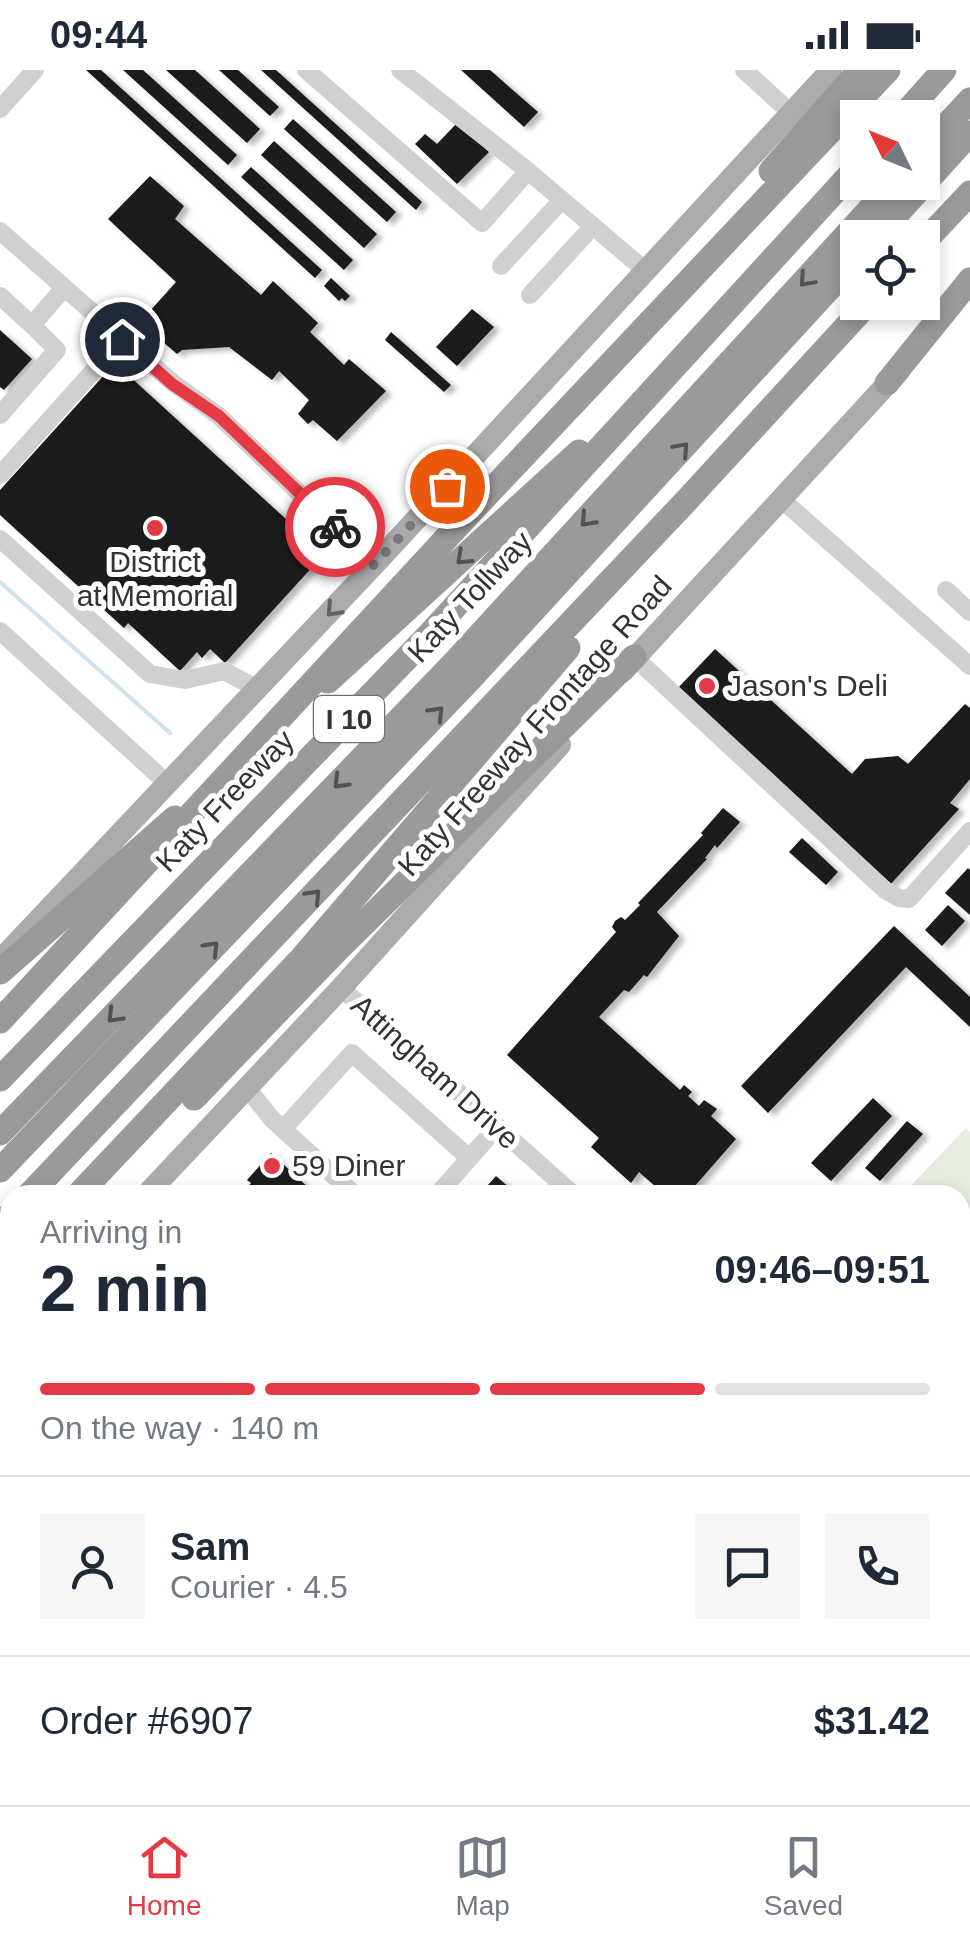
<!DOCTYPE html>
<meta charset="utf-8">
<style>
:root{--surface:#fff;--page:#f6f6f7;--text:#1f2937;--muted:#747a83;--line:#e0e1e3;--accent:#e63946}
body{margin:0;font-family:Helvetica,sans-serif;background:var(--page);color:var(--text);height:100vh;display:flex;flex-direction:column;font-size:38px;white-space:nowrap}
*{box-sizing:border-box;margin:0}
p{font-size:32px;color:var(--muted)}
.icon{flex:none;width:55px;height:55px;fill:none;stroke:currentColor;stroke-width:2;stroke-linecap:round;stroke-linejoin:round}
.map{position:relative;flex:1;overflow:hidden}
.side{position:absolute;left:0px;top:1115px;width:970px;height:620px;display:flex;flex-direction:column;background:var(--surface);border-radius:30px 30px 0 0;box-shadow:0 5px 15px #0003}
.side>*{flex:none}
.needle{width:65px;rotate:313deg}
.buttons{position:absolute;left:840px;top:30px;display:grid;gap:20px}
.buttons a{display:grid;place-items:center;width:100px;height:100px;border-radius:0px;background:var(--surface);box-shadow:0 5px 15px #0003;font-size:50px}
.pin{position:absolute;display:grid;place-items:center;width:85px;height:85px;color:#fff;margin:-42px;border:5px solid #fff;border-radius:50%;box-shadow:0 2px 10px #0007}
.courier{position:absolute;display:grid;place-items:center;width:100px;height:100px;margin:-50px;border:8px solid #e63946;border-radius:50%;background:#fff;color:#222;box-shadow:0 2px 12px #0007}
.headline em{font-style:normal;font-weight:700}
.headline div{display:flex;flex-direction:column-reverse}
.headline{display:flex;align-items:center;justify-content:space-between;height:170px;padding:0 40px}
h1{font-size:65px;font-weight:700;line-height:75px}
.bar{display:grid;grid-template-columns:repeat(4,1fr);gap:15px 10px;align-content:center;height:120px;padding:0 40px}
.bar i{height:12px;border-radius:8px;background:var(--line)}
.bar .selected{background:var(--accent)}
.bar p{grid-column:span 4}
.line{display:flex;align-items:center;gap:25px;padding:0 40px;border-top:2px solid var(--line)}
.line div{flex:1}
.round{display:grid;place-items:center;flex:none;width:105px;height:105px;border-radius:0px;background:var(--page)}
.status{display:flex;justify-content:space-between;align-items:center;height:70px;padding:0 50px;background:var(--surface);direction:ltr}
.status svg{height:28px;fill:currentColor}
.menu{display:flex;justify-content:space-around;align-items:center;height:140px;border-top:2px solid var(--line);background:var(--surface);font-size:28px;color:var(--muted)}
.menu a{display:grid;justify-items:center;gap:5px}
.menu .selected{color:var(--accent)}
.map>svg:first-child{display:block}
.green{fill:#e6ecdf}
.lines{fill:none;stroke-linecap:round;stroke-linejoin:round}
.stream{stroke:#cfe2ee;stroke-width:4}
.building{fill:#1a1a1a;filter:url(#shadow)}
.minor{stroke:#d0d0d0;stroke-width:18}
.major{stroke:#ababab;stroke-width:22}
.highway{stroke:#9a9a9a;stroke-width:25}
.highway-bridge{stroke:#9a9a9a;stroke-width:25}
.oneway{stroke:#525252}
.oneway2{stroke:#636363}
.done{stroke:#7a7a7a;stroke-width:10;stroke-dasharray:0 18}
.route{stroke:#e63946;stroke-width:12}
.poi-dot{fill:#e63946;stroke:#fff;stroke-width:4}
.labels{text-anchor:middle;stroke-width:10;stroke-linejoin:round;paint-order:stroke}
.shield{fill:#fff;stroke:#707070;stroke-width:2.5}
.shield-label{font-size:28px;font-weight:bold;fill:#333}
.poi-label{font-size:30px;fill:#333;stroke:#fff;text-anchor:start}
.street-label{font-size:30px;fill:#333;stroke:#fff}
</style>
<div class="status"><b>09:44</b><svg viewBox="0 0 49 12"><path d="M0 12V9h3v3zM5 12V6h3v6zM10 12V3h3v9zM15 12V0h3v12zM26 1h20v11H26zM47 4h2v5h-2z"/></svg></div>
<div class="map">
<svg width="970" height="1735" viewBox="0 0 970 1735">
<defs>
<filter id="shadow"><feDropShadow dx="6" dy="3.5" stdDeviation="2.5" flood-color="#0004"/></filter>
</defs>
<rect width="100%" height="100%" fill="#fff"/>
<g class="green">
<polygon points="966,1058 970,1062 970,1262 960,1272 960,1125 902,1125"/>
<polygon points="970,1337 970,1419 960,1410 960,1348"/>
</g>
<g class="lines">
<polyline class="stream" points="0,512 170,663"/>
</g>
<g class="building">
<polygon points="86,0 101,0 322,200 315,208"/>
<polygon points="123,0 143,0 237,85 228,95"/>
<polygon points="166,0 195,0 260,59 247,73"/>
<polygon points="219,0 238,0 279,37 270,46"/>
<polygon points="261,0 276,0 422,132 416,140"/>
<polygon points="461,0 490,0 538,42 524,57"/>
<polygon points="293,49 396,142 387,152 284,59"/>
<polygon points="457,53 489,82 457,114 415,74 425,64 437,74"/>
<polygon points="274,71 377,164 364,178 261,85"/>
<polygon points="251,97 353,190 344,200 241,107"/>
<polygon points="150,106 184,136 175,149 261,225 273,211 318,253 310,262 344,295 349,289 386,321 337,371 313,350 308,354 298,344 309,330 279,301 272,310 229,277 182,280 177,284 140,252 176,212 108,149"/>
<polygon points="331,208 350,226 345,231 342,228 339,231 324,216"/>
<polygon points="472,239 494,257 457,296 436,277"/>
<polygon points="0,260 32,289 4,320 0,317"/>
<polygon points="391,262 451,315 444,322 385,270"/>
<polygon points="115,293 310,471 302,480 316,493 225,593 210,579 202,588 197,582 180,601 128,553 124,558 0,445 0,420"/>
<polygon points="715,579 852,704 865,689 898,686 908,694 965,634 970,638 970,709 950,733 959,739 889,816 677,619"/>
<polygon points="723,738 740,752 717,778 715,775 705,788 707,789 657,842 679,866 647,907 644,905 629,922 624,920 599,947 680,1020 684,1015 692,1022 688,1026 699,1036 704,1030 717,1039 711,1046 736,1069 687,1125 665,1125 639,1102 631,1113 591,1077 599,1068 507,985 616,862 612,857 615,851 621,847 625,850 640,835 638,833 703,765 701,763"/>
<polygon points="802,768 838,802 826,815 789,782"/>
<polygon points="968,798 970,800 970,845 945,823"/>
<polygon points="948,835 965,851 942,876 925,860"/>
<polygon points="894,856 970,927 970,957 906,897 768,1043 741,1016"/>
<polygon points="873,1028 892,1046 831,1111 811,1093"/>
<polygon points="907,1051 923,1064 880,1111 865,1098"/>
<polygon points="271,1083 311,1120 307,1125 241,1125 251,1113 247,1110"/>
<polygon points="496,1106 518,1125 479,1125"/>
<polygon points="970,1296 970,1324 965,1330 960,1325 960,1308"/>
<polygon points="970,1577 970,1604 960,1596 960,1588"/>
<polygon points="278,1725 283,1729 290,1725 301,1735 269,1735"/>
<polygon points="587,1725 608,1725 613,1730 618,1725 629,1725 640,1735 597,1735"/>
<polygon points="741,1725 774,1725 766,1734 760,1728 753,1735"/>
<polygon points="851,1725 863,1735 843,1735"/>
</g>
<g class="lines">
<g class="minor">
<polyline points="306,0 482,153 528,101"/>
<polyline points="400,0 528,101 646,201"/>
<polyline points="744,0 791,43"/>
<polyline points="0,39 35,0"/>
<polyline points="0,161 173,313 219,346 374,495"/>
<polyline points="501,196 562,130"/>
<polyline points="530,225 593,156"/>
<polyline points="0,226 32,255"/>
<polyline points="0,345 57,280 32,255 64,218"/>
<polyline points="0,405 122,269"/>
<polyline points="780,428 970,596"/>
<polyline points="0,469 150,604 185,610 224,601 258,619"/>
<polyline points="946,520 970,542"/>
<polyline points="0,561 168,714"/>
<polyline points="634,587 885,820 899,828 909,829 970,761"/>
<polyline points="341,918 574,1125"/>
<polyline points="247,1018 272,1049 355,1125"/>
<polyline points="283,1059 352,983 469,1088"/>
<polyline points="437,1125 497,1057"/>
<polyline points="0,1465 10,1468"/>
<polyline points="960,1466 970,1474"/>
<polyline points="960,1686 970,1675"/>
<polyline points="165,1725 170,1735"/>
<polyline points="319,1725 331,1735"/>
<polyline points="384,1725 396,1735"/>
<polyline points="66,1735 75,1725"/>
<polyline points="122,1735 134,1725"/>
<polyline points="228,1735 237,1725"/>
<polyline points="428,1735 441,1728 450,1735"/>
<polyline points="677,1735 686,1725"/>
<polyline points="915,1735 924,1725"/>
</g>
<g class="major">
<polyline points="623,601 899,301"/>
<polyline points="8,882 374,495 831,0"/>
<polyline points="146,1125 341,918 560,675"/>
</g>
<g class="highway">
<polyline points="901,48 944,0"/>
<polyline points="922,82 970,30"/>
<polyline points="771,101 860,0"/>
<polyline points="875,168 970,63"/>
<polyline points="922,174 970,123"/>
<polyline points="887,313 970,210"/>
<polyline points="465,448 888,0"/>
<polyline points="328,611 579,382"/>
<polyline points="0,902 175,748"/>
<polyline points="0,1009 429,565 858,96"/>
<polyline points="194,1028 339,878 634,587"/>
<polyline points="0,1063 456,591 895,112"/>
<polyline points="0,1100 471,608 858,187"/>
<polyline points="29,1125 688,429 869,232"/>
<polyline points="78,1125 302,888 568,578"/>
<polyline points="0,1155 10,1145"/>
<polyline points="0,1215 10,1203"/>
<polyline points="0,1275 10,1266"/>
</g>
<polyline class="highway-bridge" points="0,951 465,448"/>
</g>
<defs><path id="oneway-chevron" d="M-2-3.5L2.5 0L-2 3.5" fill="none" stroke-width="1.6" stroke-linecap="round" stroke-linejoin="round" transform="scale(2.5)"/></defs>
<g class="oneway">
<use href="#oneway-chevron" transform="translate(806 210) rotate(132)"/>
<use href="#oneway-chevron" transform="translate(682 379) rotate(-48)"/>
<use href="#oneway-chevron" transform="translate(587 450) rotate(133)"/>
<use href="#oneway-chevron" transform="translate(463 488) rotate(137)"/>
<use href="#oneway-chevron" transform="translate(437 643) rotate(-46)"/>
<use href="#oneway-chevron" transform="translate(340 712) rotate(134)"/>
<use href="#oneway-chevron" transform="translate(314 826) rotate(-47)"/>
<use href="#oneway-chevron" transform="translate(212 878) rotate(-46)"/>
<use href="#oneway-chevron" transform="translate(114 946) rotate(134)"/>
</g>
<use class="oneway2" href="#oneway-chevron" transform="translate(333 540) rotate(133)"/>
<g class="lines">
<polyline class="done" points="335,457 374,495 447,416"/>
<polyline class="route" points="122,269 172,314 219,346 335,457"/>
</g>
<g class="poi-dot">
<circle cx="155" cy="458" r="10"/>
<circle cx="707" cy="616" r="10"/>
<circle cx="272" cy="1096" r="10"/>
</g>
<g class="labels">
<rect class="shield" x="314" y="626" width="70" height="46" rx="8"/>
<g class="shield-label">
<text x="349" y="659">I 10</text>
</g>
<g class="poi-label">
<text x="155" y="502" text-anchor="middle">District<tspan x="155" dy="34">at Memorial</tspan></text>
<text x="727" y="626">Jason's Deli</text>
<text x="292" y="1106">59 Diner</text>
</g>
<g class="street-label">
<text transform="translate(470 527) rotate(-47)" y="10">Katy Tollway</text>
<text transform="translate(535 656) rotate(-48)" y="10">Katy Freeway Frontage Road</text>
<text transform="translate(225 731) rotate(-46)" y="10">Katy Freeway</text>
<text transform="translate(435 1002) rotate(42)" y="10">Attingham Drive</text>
</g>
</g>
</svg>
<div class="buttons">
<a><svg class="needle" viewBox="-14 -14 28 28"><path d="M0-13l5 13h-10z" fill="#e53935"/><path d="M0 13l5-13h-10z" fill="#747a83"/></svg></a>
<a><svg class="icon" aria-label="locate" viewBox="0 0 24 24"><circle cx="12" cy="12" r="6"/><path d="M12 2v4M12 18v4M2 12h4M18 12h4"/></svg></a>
</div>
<div class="pin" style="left:447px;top:416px;background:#ea580c"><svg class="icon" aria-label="bag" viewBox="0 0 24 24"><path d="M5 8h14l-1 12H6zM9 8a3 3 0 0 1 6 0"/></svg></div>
<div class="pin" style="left:122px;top:269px;background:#1f2937"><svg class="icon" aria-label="home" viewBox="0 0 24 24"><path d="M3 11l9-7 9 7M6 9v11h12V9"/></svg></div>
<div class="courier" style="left:335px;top:457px"><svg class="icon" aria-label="bike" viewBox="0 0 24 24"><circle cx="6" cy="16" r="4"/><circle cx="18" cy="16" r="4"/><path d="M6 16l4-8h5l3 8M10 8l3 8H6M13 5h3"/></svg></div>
<section class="side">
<div class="headline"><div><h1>2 min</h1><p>Arriving in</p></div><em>09:46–09:51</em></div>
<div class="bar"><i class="selected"></i><i class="selected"></i><i class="selected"></i><i></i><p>On the way · 140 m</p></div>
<div class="line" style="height:180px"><a class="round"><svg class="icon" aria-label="person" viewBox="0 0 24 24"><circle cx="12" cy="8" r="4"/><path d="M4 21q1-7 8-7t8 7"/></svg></a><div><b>Sam</b><p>Courier · 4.5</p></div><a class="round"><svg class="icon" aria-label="chat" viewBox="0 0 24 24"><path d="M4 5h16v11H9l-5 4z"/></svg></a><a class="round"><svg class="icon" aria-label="phone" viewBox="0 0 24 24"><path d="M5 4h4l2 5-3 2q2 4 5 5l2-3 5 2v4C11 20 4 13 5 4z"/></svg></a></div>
<div class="line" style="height:130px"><div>Order #6907</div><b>$31.42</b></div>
</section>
</div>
<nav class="menu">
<a class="selected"><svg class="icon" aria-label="home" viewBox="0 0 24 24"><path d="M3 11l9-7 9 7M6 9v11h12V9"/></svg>Home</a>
<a><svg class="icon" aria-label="map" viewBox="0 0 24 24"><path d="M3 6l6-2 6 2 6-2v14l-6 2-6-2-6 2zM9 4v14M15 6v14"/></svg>Map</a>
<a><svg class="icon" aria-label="saved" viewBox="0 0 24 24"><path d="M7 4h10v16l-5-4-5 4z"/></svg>Saved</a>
</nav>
